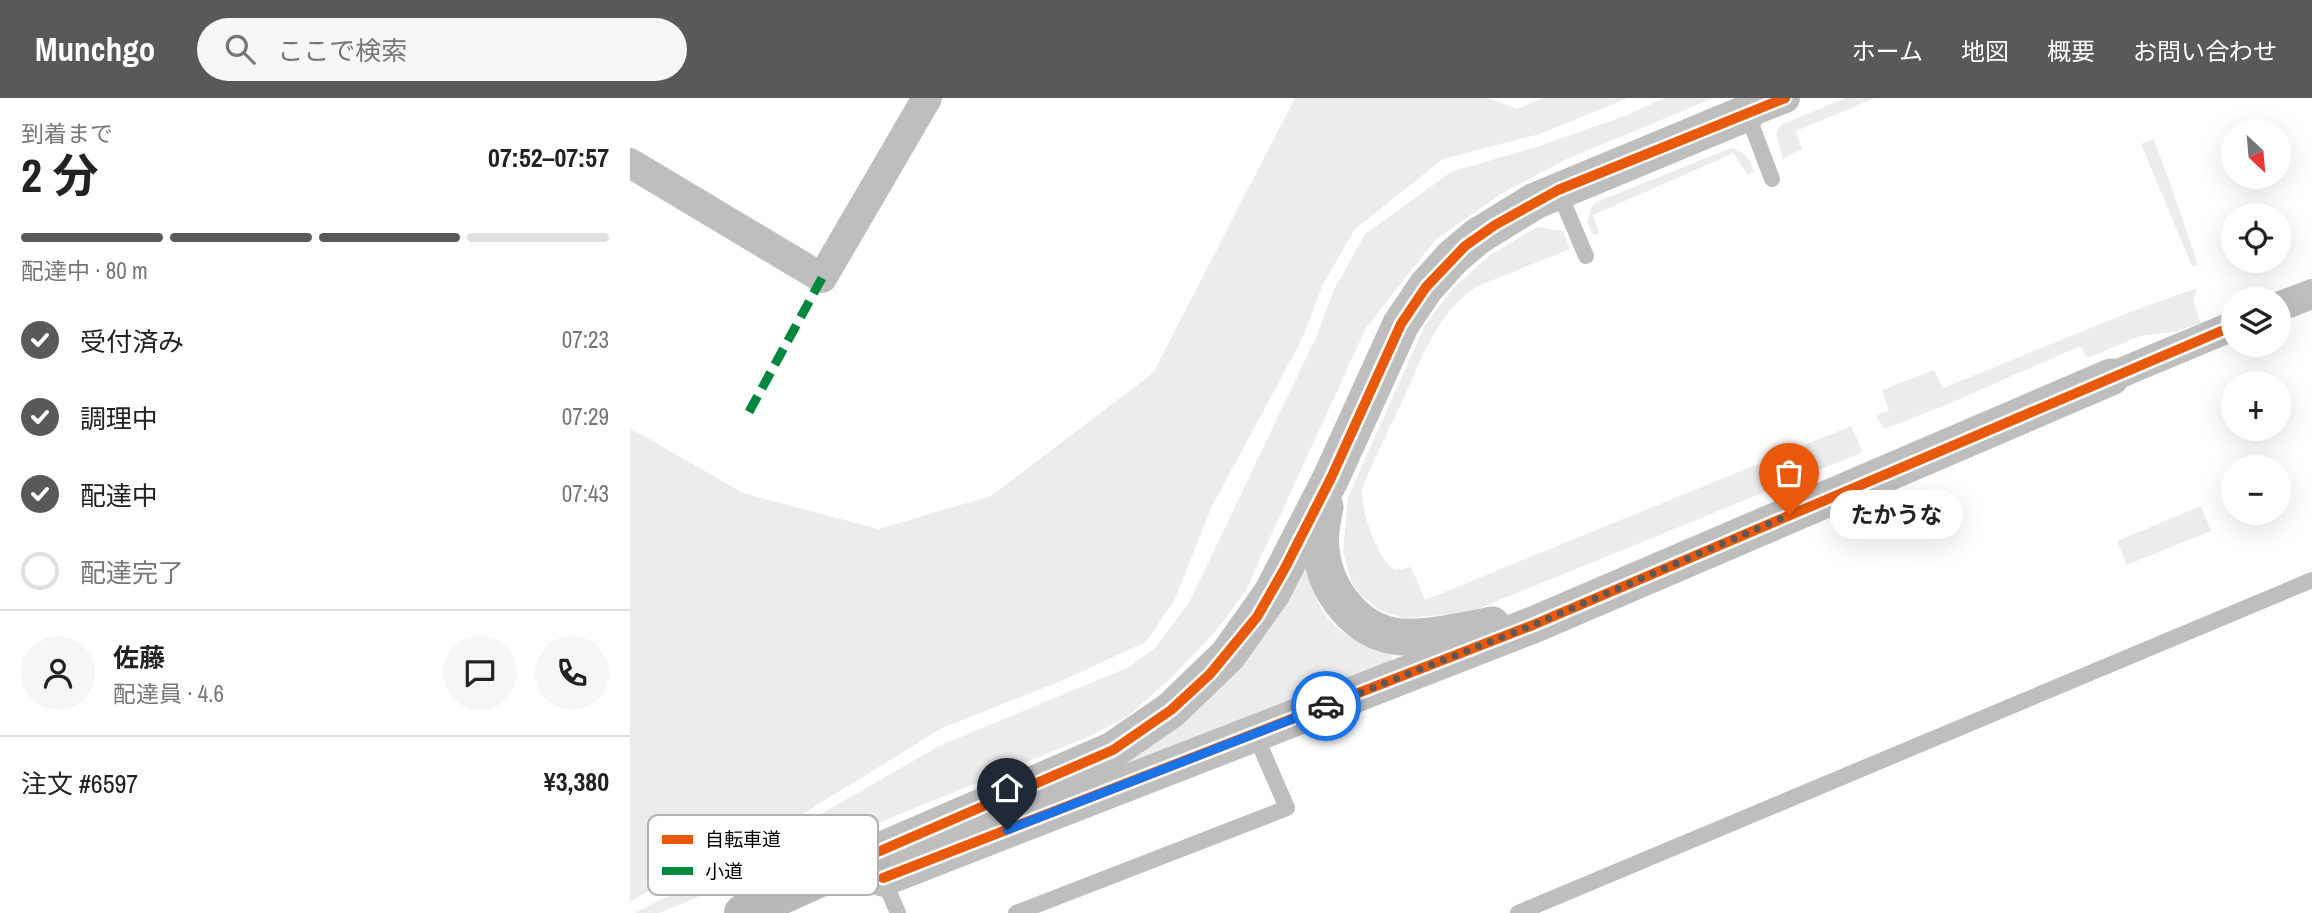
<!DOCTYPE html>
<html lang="ja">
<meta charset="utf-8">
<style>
:root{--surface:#fff;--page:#f6f6f6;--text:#222;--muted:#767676;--line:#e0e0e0;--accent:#595959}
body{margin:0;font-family:"Archivo Narrow","Noto Sans JP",sans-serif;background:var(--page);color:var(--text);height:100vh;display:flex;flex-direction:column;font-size:26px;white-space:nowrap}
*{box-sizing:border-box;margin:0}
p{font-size:23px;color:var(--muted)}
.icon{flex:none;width:38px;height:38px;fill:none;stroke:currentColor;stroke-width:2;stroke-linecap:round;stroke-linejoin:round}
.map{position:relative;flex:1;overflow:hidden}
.sheet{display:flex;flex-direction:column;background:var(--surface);width:630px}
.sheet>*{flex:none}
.needle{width:46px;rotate:154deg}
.controls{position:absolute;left:1591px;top:21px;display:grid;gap:14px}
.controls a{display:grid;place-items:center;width:70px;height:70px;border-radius:50%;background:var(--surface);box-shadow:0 7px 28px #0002;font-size:35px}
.pin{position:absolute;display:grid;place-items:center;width:60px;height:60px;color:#fff;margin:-72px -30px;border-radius:50% 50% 50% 0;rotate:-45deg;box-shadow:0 0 7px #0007}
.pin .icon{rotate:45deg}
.courier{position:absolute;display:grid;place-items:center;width:70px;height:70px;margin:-35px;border:5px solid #1a73e8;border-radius:50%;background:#fff;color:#222;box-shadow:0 2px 9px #0007}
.bubble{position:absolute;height:49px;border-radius:24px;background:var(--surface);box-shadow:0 7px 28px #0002;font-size:23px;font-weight:700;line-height:49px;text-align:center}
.overview em{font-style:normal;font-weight:700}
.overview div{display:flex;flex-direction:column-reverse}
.overview{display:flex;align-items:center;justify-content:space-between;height:119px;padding:0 21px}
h1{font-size:46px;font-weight:700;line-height:52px}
.bar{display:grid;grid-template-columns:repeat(4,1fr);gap:10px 7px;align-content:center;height:84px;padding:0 21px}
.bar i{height:9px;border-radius:5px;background:var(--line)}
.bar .active{background:var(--accent)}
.bar p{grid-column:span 4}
.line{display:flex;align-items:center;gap:18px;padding:0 21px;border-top:2px solid var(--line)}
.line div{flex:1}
.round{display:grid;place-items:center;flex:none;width:74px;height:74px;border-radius:37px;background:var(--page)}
ol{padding:0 21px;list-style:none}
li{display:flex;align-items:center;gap:21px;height:77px}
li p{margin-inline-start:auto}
li .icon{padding:7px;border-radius:50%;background:var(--accent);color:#fff;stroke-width:4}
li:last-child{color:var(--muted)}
li i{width:38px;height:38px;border:4px solid var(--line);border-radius:50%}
header{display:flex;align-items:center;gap:42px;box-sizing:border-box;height:98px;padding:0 35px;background:var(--accent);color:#fff}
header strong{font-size:33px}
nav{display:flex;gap:38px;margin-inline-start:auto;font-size:24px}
.search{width:490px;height:63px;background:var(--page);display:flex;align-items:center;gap:18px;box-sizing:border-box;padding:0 24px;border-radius:38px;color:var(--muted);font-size:26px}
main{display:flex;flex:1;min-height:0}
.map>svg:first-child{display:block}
.green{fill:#ececec}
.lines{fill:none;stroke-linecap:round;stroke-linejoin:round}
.service{stroke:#bebebe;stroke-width:16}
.minor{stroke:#bebebe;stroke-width:30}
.tertiary{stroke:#bebebe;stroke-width:37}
.secondary{stroke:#b8b8b8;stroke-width:38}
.quiet{stroke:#00873e;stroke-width:9;stroke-dasharray:18 9;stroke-linecap:butt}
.cycleway-casing{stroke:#fff;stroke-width:15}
.cycleway{stroke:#e8590c;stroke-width:10}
.done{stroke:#595959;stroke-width:7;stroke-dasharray:0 12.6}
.route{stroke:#1a73e8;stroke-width:9}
.key{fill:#fff;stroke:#b2b2b2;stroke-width:2}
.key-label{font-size:19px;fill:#000}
</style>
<header>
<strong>Munchgo</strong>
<div class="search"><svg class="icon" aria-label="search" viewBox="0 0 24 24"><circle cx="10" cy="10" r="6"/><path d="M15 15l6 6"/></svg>ここで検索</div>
<nav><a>ホーム</a><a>地図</a><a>概要</a><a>お問い合わせ</a></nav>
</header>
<main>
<section class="sheet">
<div class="overview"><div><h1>2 分</h1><p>到着まで</p></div><em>07:52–07:57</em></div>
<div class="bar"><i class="active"></i><i class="active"></i><i class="active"></i><i></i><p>配達中 · 80 m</p></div>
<ol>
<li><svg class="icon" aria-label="check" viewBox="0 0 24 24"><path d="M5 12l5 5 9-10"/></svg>受付済み<p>07:23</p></li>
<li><svg class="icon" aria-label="check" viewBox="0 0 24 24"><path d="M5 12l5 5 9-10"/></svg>調理中<p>07:29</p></li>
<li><svg class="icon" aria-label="check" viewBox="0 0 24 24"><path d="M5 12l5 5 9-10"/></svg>配達中<p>07:43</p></li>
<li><i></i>配達完了</li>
</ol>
<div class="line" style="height:126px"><a class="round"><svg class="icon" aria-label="person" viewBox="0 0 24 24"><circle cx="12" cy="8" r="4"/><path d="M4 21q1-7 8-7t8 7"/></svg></a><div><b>佐藤</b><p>配達員 · 4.6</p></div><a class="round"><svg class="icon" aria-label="chat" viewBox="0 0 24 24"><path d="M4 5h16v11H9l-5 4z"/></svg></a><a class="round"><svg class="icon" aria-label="phone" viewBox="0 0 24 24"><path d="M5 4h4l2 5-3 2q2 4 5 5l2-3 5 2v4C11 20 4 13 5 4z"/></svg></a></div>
<div class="line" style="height:91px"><div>注文 #6597</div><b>¥3,380</b></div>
</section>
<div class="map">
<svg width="1682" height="815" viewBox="0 0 1682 815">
<rect width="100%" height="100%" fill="#fff"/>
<g class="green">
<polygon points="665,0 858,0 887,11 913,0 998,0 910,36 813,61 725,131 692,188 672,241 581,410 545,501 516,544 429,584 312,630 153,728 54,775 0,803 0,330 113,395 248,431 361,398 523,275"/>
<polygon points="1035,0 1084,0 937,61 871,96 805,142 736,230 615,494 584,535 542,579 498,618 458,639 29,815 5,815 118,758 309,648 499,569 526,549 560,503 687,237 704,192 735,136 821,74 910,48 997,17"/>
<polygon points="1216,0 1245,0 1166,33 1172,51 1153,61 1146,36 1150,27"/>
<path d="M 1523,41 C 1540,82 1553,124 1568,167 L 1562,168 L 1511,46 Z"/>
<path d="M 1101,50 C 1116,54 1119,60 1124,74 L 1117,77 L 1104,55 L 963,117 L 969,135 L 963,137 L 957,124 L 962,109 L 966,104 Z"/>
<path d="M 907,129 L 933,133 L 940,151 L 848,188 C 805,214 788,270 768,313 C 755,339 742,365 732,392 C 730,410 749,467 766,472 L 781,469 L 795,502 L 1221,328 L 1233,354 L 838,515 L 773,520 L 750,512 L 729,496 L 721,482 L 713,454 L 718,399 L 794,229 L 822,191 L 859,158 Z"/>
<polygon points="1567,190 1563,203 1571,225 1544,234 1510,238 1458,260 1450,248 1316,307 1254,331 1246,317 1259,313 1252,292 1304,272 1313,290 1500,214"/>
<polygon points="1571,408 1581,433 1497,467 1487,443"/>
<path d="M 672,463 C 680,475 682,486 686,499 C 700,536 729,545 764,555 L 759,566 L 317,743 L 491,661 Z"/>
</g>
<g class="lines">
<g class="service">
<polyline points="1117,15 1142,81"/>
<polyline points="928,92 956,158"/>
<polyline points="252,778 268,815"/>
<polyline points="386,815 657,710 625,636"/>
<polyline points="888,815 1682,482"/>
</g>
<g class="minor">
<polyline points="1117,15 1155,0"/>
<polyline points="0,65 192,180 297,0"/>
<polyline points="1648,209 1682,196"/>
<polyline points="1481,279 1603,228"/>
</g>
<g class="tertiary">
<path d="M 695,409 C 692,423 689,437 691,451 C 695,493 727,536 772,539 C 801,540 833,533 862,527"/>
<polyline points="243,756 483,652 541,612 598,557 642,495 701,380 771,226 796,189 823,159 848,138 905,103 1117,15"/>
<polyline points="253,780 903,527 1481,279"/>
</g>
<polyline class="secondary" points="113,815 243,756"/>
<polyline class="quiet" points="119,314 192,180"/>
<defs>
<g id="cycleway">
<polyline points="243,756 483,652 541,612 580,576 627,519 655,470 701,380 771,226 796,189 835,148 865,127 928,92 1155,0"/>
<polyline points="253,780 903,527 1603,228"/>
</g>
</defs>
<use href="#cycleway" class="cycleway-casing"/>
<use href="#cycleway" class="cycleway"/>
</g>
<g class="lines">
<polyline class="done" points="696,608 903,527 1159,417"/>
<polyline class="route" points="377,732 696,608"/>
</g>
<rect x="18" y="717" width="230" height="80" rx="10" class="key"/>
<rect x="32" y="737" width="31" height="9" fill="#e8590c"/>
<rect x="32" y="769" width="31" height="8" fill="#00873e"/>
<g class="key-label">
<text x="75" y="748">自転車道</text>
<text x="75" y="780">小道</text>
</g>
</svg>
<div class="controls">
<a><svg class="needle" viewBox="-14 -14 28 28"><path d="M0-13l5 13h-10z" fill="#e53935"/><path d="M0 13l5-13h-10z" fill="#767676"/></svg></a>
<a><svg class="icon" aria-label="locate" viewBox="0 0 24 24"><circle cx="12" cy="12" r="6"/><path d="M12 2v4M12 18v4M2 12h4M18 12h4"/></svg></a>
<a><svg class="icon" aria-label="layers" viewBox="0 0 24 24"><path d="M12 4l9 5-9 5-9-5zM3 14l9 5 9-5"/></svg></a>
<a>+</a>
<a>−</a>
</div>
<div class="pin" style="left:1159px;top:417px;background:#ea580c"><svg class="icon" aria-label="bag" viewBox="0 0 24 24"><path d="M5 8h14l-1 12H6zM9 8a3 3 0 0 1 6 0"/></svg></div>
<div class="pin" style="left:377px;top:732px;background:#1f2937"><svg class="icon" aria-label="home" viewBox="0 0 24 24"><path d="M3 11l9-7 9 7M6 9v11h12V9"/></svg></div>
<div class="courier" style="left:696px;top:608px"><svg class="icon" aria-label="car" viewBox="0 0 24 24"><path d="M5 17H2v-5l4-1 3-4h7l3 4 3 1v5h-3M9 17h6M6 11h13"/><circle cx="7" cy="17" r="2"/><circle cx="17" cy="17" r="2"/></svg></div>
<div class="bubble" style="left:1200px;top:392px;width:133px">たかうな</div>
</div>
</main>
